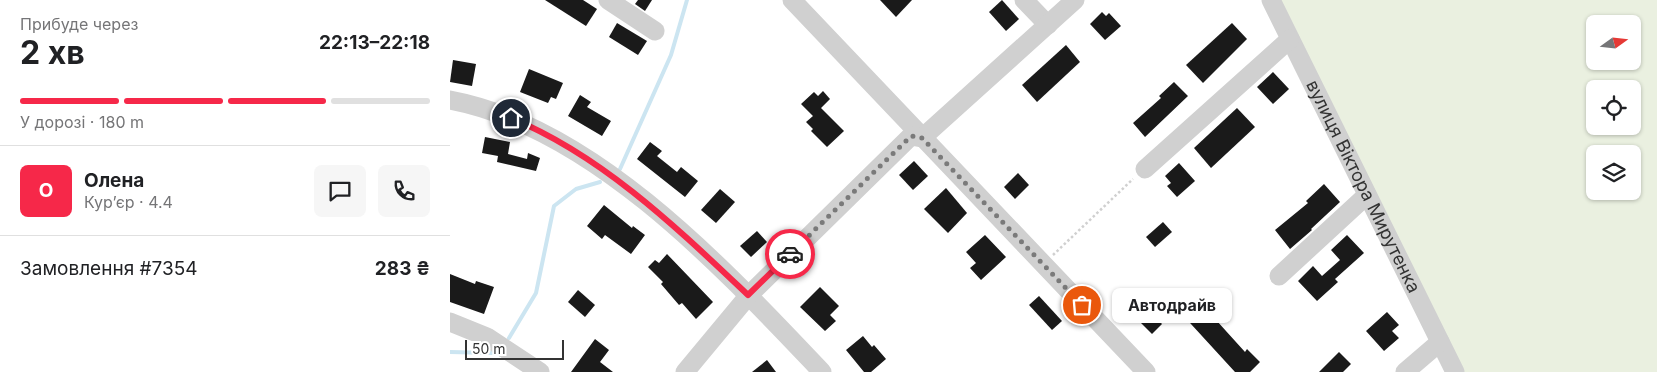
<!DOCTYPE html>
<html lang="uk">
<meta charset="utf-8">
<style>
:root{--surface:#fff;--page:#f6f6f6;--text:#202124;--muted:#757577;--line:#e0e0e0;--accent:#f62849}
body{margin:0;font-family:Inter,sans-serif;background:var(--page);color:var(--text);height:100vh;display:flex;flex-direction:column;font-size:19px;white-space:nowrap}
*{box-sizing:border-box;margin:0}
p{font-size:16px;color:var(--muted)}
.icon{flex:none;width:28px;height:28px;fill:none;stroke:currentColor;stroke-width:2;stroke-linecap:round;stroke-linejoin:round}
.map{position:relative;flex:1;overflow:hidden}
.side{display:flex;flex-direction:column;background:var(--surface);width:450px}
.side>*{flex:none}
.needle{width:32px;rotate:75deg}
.buttons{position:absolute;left:1136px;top:15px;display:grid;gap:10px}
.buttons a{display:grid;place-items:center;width:55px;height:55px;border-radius:8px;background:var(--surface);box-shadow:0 1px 4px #0004;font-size:25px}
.scale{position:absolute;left:15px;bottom:12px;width:99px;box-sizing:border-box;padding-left:5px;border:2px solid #333;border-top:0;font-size:14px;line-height:18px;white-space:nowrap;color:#333;-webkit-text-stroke:4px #fff;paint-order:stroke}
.pin{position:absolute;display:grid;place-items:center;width:42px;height:42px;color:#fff;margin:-21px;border:2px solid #fff;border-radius:50%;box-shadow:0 1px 5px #0007}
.courier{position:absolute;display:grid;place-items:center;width:50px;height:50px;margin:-25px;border:4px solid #f62849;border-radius:50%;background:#fff;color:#222;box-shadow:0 1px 6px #0007}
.bubble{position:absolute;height:35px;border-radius:8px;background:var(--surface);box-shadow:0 1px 4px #0004;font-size:16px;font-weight:700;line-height:35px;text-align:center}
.head em{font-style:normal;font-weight:700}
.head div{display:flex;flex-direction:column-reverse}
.head{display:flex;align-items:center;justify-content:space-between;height:85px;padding:0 20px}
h1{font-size:32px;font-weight:700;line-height:38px}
.bar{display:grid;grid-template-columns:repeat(4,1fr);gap:8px 5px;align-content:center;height:60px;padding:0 20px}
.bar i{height:6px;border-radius:4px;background:var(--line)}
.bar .on{background:var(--accent)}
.bar p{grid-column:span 4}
.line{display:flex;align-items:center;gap:12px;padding:0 20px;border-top:1px solid var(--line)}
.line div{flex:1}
.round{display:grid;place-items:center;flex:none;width:52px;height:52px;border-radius:8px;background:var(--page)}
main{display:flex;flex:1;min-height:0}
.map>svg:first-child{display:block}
.green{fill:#eaf0e0;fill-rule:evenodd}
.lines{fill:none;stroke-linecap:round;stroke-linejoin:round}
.stream{stroke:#cce5f1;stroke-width:4}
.building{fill:#1a1a1a}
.path{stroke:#d0d0d0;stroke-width:2.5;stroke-dasharray:2.5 2.5;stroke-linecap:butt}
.minor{stroke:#d0d0d0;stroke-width:19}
.done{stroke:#7a7a7a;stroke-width:5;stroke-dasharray:0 9}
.route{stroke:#f62849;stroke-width:6}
.labels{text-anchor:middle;stroke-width:5;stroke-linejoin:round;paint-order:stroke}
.street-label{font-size:18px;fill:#333;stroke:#fff}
</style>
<main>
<section class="side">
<div class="head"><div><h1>2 хв</h1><p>Прибуде через</p></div><em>22:13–22:18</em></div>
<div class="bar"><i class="on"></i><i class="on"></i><i class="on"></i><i></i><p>У дорозі · 180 m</p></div>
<div class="line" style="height:90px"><b class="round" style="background:var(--accent);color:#fff">О</b><div><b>Олена</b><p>Кур’єр · 4.4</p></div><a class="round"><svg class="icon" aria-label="chat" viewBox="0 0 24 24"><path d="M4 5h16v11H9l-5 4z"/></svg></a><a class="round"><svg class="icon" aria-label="phone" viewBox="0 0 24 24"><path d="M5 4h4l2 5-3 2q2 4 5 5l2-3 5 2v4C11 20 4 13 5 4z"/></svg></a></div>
<div class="line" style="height:65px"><div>Замовлення #7354</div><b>283 ₴</b></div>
</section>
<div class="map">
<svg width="1207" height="372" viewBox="0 0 1207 372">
<rect width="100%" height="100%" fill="#fff"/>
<path class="green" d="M 823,0 L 1207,0 L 1207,372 L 1012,372 ZM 1145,24 L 1182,24 L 1182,61 L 1145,61 ZM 1145,89 L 1182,89 L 1182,126 L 1145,126 ZM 1145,154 L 1182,154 L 1182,191 L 1145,191 Z"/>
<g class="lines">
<g class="stream">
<polyline points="170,169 221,55 237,0"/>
<polyline points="59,338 86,293 104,206 126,189 150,182"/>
<polyline points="0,352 43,353"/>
</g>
</g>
<g class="building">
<polygon points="95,0 133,0 147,9 136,26"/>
<polygon points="188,0 202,0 195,11 185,4"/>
<polygon points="430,0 462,0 446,17"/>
<polygon points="552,0 569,19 556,31 539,12"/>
<polygon points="652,12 656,16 659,13 671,26 655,40 640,24"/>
<polygon points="167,23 197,41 188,55 159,37"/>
<polygon points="782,23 797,39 753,83 736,65"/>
<polygon points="616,45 630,62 587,102 572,85"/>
<polygon points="3,60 26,64 22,86 0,82"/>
<polygon points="79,69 113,83 106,99 101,97 98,103 70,92"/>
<polygon points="823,72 839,89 823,104 807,87"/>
<polygon points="724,82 738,96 695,137 683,123 711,98 709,96"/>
<polygon points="373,91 380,99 371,108 394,131 377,147 361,131 363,129 356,122 363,116 351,104 364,92 368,96"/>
<polygon points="130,95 141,102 137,107 161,121 152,136 118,116"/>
<polygon points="787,108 805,127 761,168 744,148"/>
<polygon points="35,137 60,142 58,154 77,159 78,153 90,158 86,171 47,162 48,156 32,153"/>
<polygon points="200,142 212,151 207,156 227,172 231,167 248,181 235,197 187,159"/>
<polygon points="464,161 478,176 463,190 449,175"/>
<polygon points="729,163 745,181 727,197 717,186 721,183 715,176"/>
<polygon points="568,173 579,185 565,199 554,187"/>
<polygon points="874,184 890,202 861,229 862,230 840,249 825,230 858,203 856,201"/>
<polygon points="496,188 517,213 498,233 474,209"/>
<polygon points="270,189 285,202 266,223 251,210"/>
<polygon points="154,205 182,228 183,226 195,235 181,254 155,235 152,239 137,226"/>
<polygon points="713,222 722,232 705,247 696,237"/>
<polygon points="307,231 317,242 301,257 290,246"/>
<polygon points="535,235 556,257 531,280 520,268 526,263 516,252"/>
<polygon points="897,235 914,253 885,279 888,282 867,301 848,281 863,266 872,276 890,260 881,250"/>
<polygon points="217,254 263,302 246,319 232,303 229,305 211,284 213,282 198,267 205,260 209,263"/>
<polygon points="0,274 25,284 26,281 44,287 34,314 0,302"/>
<polygon points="370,287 389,306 380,315 386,321 375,331 350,307"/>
<polygon points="128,290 145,305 135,317 118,302"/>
<polygon points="589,296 612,321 602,330 579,305"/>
<polygon points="749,296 759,308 757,310 795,352 797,349 810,362 800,372 785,372 730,312"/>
<polygon points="698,309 712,324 702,334 687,319"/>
<polygon points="937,312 949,325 942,331 949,338 934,351 916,331"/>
<polygon points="413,336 422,347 424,345 436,359 421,372 414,372 396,350"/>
<polygon points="145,339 159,350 150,362 163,372 121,372"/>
<polygon points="889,352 901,364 893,372 869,372"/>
<polygon points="317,360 326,372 302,372"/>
</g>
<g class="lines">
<polyline class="path" points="603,255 683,179"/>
<g class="minor">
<polyline points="158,0 205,31"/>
<polyline points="342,0 696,372"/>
<polyline points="574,0 598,25"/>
<path id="s1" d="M 821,0 L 1005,372"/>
<path d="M 0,100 C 144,127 275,270 372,372"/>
<polyline points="695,169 840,39"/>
<polyline points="829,276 917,195"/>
<polyline points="0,322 37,337 90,372"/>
<polyline points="235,372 299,295 461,136 472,138 625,0"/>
<polyline points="955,372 990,342"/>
</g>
</g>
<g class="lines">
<polyline class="done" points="340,254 461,136 472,138 632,305"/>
<path class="route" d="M 61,118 C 153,156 227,228 298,295 L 340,254"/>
</g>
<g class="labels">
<g class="street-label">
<text dy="6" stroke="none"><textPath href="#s1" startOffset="208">вулиця Віктора Мирутенка</textPath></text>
</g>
</g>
</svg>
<div class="buttons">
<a><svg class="needle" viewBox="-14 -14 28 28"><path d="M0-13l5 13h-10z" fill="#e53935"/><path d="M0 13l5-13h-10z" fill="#757577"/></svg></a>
<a><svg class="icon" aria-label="locate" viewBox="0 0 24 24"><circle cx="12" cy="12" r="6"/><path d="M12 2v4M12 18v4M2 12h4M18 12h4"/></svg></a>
<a><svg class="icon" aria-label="layers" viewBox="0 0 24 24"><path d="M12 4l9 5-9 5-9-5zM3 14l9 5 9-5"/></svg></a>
</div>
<div class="scale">50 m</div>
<div class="pin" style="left:632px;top:305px;background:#ea580c"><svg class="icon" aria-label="bag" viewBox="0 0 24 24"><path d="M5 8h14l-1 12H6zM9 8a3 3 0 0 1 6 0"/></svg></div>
<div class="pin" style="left:61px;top:118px;background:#1f2937"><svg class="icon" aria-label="home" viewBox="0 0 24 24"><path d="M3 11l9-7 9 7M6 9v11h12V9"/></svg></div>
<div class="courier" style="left:340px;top:254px"><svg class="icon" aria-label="car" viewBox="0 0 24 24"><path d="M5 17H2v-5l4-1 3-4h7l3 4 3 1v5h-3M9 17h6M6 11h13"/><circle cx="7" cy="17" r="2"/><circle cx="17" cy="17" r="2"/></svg></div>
<div class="bubble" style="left:662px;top:288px;width:120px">Автодрайв</div>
</div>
</main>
